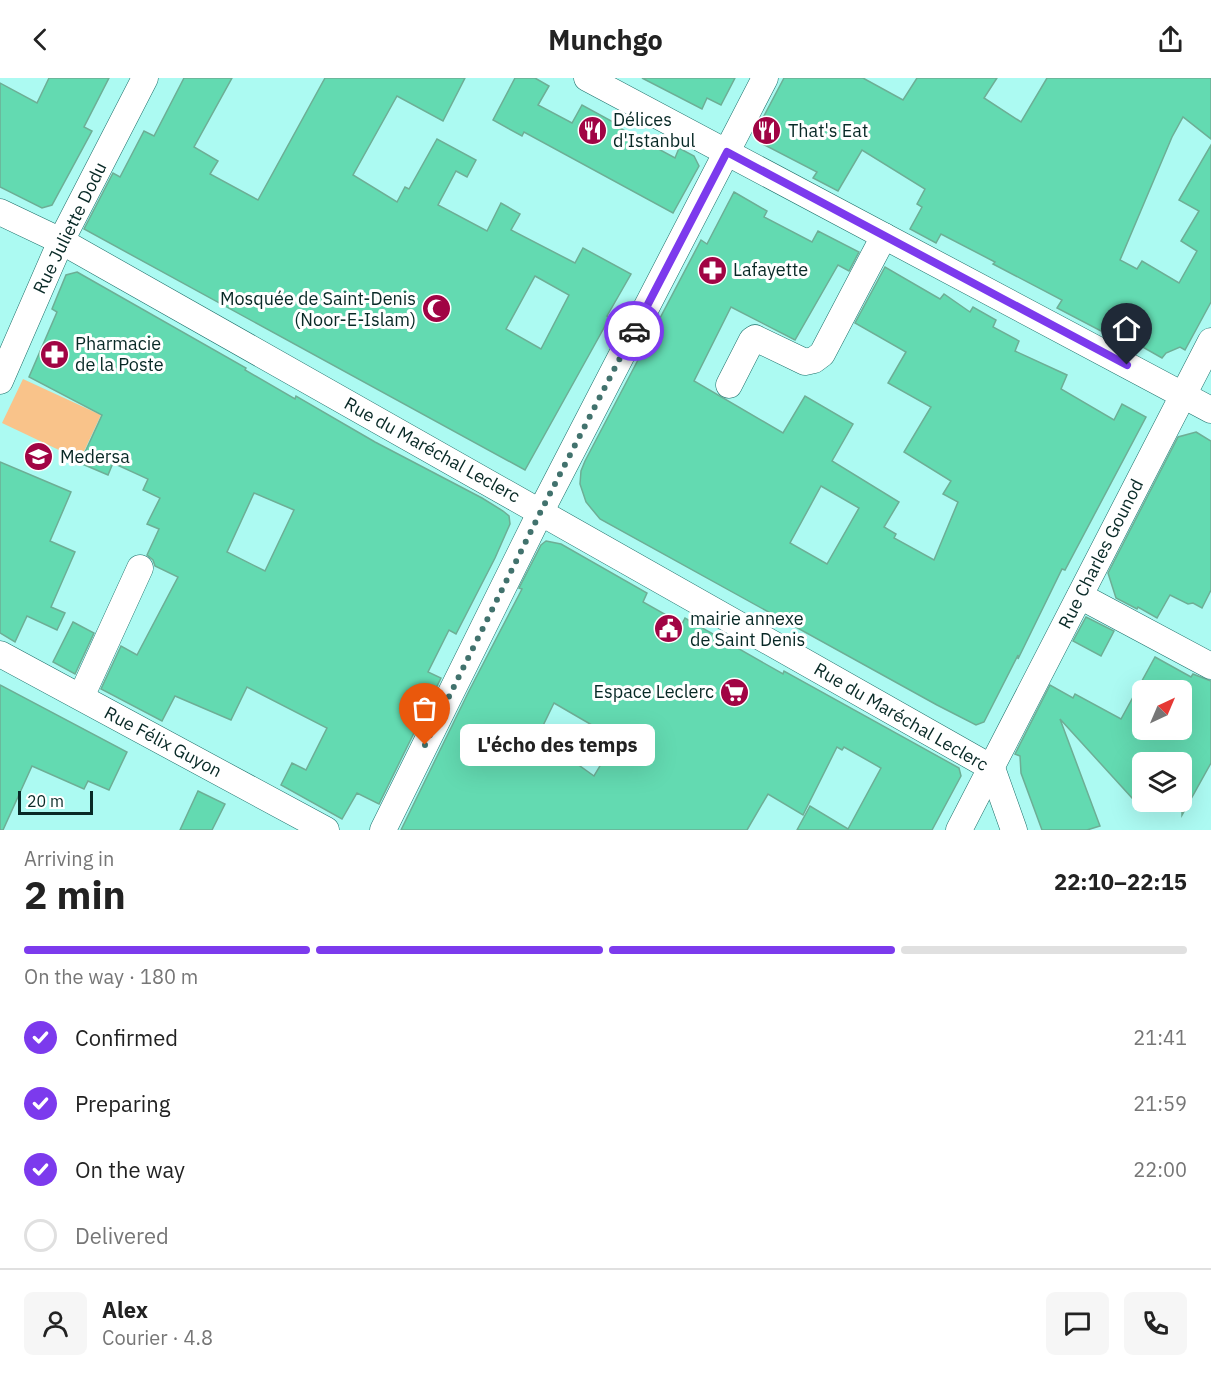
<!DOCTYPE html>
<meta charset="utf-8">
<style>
:root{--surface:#fff;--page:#f6f6f6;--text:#222;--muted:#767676;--line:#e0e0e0;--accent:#7c3aed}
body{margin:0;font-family:"IBM Plex Sans",sans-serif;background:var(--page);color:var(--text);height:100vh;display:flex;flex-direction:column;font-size:22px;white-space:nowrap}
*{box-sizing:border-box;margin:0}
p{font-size:20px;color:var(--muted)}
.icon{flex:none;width:33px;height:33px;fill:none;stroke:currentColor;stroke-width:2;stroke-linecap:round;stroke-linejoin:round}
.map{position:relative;height:752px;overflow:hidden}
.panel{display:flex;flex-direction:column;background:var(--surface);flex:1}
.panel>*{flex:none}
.needle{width:39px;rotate:44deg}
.fabs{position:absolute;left:1132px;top:602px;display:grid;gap:12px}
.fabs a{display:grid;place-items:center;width:60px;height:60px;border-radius:9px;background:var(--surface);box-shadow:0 6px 24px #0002;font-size:30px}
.scale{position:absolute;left:18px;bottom:15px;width:75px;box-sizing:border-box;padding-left:6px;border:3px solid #082926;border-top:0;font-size:16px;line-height:21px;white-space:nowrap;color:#082926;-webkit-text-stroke:4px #fff;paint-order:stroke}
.pin{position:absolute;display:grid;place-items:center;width:51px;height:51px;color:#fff;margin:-62px -26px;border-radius:50% 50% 50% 0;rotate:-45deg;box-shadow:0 0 6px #0007}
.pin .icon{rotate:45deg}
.courier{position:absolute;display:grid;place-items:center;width:60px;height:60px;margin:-30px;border:4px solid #7c3aed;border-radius:50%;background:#fff;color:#222;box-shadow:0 2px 8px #0007}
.bubble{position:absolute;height:42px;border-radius:9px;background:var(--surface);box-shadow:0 6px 24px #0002;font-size:20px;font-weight:800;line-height:42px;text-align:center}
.head em{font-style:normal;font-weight:800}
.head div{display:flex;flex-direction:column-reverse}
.head{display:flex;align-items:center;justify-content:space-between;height:102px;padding:0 24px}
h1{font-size:39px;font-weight:800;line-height:45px}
.bar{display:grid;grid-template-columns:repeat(4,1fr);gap:9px 6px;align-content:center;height:72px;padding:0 24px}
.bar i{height:8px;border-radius:4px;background:var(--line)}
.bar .on{background:var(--accent)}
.bar p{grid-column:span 4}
.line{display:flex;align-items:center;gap:15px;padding:0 24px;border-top:2px solid var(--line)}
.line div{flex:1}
.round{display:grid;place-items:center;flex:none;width:63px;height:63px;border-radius:9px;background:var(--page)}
ol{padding:0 24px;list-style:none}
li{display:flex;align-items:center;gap:18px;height:66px}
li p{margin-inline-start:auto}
li .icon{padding:6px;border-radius:50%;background:var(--accent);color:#fff;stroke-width:4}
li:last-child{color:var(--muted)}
li i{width:33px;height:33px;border:3px solid var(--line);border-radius:50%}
header{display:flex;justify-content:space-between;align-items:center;height:78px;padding:0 24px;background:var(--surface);font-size:27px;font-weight:800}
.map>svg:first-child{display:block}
.green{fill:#f9c38a}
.building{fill:#63dab1;stroke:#6dae95;stroke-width:1.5;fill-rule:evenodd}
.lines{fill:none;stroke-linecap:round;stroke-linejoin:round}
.minor-casing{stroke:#1a6d67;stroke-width:27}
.minor{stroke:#fff;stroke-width:26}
.done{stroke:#41726d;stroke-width:6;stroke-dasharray:0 10.8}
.route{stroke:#7c3aed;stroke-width:8}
.labels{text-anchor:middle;stroke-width:6;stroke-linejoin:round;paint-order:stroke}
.poi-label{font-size:18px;fill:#082926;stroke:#fff;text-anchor:start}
.street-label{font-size:18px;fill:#082926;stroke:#fff}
</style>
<header><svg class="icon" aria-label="back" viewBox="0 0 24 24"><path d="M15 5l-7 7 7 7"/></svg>Munchgo<svg class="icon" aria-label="share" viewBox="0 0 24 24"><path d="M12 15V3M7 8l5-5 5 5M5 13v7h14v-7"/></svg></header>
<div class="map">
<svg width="1211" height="752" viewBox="0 0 1211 752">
<rect width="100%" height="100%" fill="#acfaf2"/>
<polygon class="green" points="23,301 101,337 80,382 2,345"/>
<g class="building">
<polygon points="49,0 109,0 84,49 92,53 52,127 42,130 0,109 0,5 37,25"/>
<path d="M 184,0 L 232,0 L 194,69 L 218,83 L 210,96 L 258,122 L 325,0 L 465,0 L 443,43 L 397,18 L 353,97 L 397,124 L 405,109 L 409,111 L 437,61 L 476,82 L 467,99 L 456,93 L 438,127 L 487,153 L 501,125 L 520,136 L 511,152 L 575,185 L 583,170 L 631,196 L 607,238 L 610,239 L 525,392 L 84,151 L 113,95 L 120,99 L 144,53 L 154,58 ZM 535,198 L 569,217 L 541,271 L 506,251 Z"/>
<polygon points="515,0 535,0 549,8 538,27 572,45 582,27 615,45 614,47 675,80 679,70 694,78 699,88 673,135 524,54 522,58 493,42"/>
<polygon points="642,0 735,0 721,27 707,20 702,31"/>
<polygon points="784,0 863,0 903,22 917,0 997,0 984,20 1021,44 1047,0 1211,0 1211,61 1183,39 1172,59 1120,182 1137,191 1142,183 1179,205 1197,173 1181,163 1199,133 1179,122 1211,67 1211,224 1185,272 1180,269 1166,275 1162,280 1104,247 1101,253 1057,230 1062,222 993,186 995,184 941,156 936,165 910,151 922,129 917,126 925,111 862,72 838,113 813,100 817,94 759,64 764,56 756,53"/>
<path d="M 734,114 L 767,133 L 764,139 L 812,164 L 818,153 L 859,174 L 849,193 L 838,187 L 795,262 L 731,229 L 694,303 L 783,355 L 805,318 L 853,346 L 832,383 L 899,424 L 884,449 L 896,456 L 894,460 L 934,482 L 958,424 L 943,416 L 951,403 L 904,374 L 931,329 L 888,305 L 906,274 L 855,245 L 885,189 L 940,221 L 944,216 L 970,234 L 973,229 L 996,242 L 993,249 L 1019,263 L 1015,273 L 1067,297 L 1061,311 L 1114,342 L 1122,326 L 1146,339 L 1065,492 L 1062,491 L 1018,581 L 1018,577 L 984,644 L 976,647 L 937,627 L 600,441 L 586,424 L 580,406 L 581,393 L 585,383 L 701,162 L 707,166 ZM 821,408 L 859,430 L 827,486 L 790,465 Z"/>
<path d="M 77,194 L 246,290 L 245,292 L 295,321 L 296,318 L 375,364 L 482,420 L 503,433 L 509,438 L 510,446 L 495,480 L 456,556 L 449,552 L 428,594 L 441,600 L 379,726 L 357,715 L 342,741 L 281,707 L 292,685 L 306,692 L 327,650 L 247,609 L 231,642 L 175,618 L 162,643 L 101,611 L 121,568 L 137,577 L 178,499 L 155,488 L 153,482 L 147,477 L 159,451 L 147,446 L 160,420 L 143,412 L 148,401 L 113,385 L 108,397 L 80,385 L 102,337 L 29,299 L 57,234 L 52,231 L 66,197 ZM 254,415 L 294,432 L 265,493 L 227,474 Z"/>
<polygon points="1196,354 1211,363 1211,512 1202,530 1193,525 1188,526 1170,517 1157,540 1138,529 1137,531 1116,520 1108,495 1178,359"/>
<polygon points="0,384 71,414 50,463 75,474 51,529 65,535 57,552 27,538 15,564 0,555"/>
<path d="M 546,463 L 561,466 L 647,515 L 643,524 L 682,546 L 685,540 L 783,596 L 784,593 L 959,690 L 961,698 L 932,752 L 797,752 L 810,728 L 848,751 L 881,690 L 844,669 L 842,672 L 837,669 L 803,737 L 768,716 L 747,752 L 401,752 L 469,613 L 522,511 L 519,510 L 541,467 ZM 554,625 L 616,661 L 594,698 L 538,658 Z"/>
<polygon points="1086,539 1114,553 1101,578 1073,563"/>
<polygon points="73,544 94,555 75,596 53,584"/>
<path d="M 1155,579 L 1191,599 L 1193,596 L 1211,603 L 1211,685 L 1182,737 L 1182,684 L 1143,684 L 1143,732 L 1060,641 L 1100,748 L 1087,752 L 1042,752 L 1021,695 L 1020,678 L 1015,676 L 1050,607 L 1073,620 L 1075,616 L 1121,641 ZM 1143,612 L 1182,612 L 1182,651 L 1143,651 Z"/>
<polygon points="0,607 127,674 109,712 88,703 84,711 32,688 3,752 0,752"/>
<polygon points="198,713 225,726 212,752 180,752"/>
</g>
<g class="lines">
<defs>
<g id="minor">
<polyline points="587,0 1211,332"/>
<polyline points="0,134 61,163 992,690 1014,752"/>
<polyline points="0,303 61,163 145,0"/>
<polyline points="729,307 752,262 755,260 805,284 814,282 822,276 884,158"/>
<polyline points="1080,518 1211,588"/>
<polyline points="0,576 326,752"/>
<polyline points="81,619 140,490"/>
<polyline points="383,752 541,433 765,0"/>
<polyline points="959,752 1211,263"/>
</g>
</defs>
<use href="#minor" class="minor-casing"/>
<use href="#minor" class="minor"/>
</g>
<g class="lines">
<polyline class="done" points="425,667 541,433 634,253"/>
<polyline class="route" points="634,253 727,74 1127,287"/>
</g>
<defs>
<symbol id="restaurant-disc" viewBox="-11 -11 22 22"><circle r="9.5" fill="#a10444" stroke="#fff"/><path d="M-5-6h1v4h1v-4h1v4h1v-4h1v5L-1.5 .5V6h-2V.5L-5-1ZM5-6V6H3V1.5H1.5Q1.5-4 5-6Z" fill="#fff"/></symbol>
<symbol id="pharmacy-disc" viewBox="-11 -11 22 22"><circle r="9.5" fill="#a10444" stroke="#fff"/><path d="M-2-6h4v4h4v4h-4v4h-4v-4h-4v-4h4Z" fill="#fff"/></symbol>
<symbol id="mosque-disc" viewBox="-11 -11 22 22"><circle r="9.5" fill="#a10444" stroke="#fff"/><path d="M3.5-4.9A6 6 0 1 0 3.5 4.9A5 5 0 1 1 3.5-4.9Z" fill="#fff"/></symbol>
<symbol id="school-disc" viewBox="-11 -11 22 22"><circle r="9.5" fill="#a10444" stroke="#fff"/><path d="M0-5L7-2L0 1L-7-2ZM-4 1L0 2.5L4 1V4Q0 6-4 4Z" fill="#fff"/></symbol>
<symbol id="civic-disc" viewBox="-11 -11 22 22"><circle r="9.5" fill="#a10444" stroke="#fff"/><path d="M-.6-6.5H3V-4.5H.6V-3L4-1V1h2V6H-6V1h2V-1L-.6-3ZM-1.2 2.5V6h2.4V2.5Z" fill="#fff"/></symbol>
<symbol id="supermarket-disc" viewBox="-11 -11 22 22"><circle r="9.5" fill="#a10444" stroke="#fff"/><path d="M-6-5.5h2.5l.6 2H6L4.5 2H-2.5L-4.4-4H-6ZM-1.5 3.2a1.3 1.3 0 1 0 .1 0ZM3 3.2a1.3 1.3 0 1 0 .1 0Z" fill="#fff"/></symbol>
</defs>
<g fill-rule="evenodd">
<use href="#restaurant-disc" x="576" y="36" width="33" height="33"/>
<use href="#restaurant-disc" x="750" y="36" width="33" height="33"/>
<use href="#pharmacy-disc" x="696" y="176" width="33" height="33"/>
<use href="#mosque-disc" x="420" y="214" width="33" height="33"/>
<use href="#pharmacy-disc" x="38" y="260" width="33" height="33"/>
<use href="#school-disc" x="22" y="362" width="33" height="33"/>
<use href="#civic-disc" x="652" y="534" width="33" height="33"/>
<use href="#supermarket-disc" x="718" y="598" width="33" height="33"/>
</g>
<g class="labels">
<g class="poi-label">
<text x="613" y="48">Délices<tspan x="613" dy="21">d'Istanbul</tspan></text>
<text x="788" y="59">That's Eat</text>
<text x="733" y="198">Lafayette</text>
<text x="416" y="227" text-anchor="end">Mosquée de Saint-Denis<tspan x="416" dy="21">(Noor-E-Islam)</tspan></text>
<text x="75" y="272">Pharmacie<tspan x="75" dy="21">de la Poste</tspan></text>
<text x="60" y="385">Medersa</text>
<text x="690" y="547">mairie annexe<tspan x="690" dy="21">de Saint Denis</tspan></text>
<text x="714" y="620" text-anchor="end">Espace Leclerc</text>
</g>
<g class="street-label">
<text transform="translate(70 150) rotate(-64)" y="6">Rue Juliette Dodu</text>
<text transform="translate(432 372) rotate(29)" y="6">Rue du Maréchal Leclerc</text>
<text transform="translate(1101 476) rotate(-63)" y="6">Rue Charles Gounod</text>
<text transform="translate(901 639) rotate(30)" y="6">Rue du Maréchal Leclerc</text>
<text transform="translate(163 664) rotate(28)" y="6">Rue Félix Guyon</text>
</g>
</g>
</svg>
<div class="fabs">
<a><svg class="needle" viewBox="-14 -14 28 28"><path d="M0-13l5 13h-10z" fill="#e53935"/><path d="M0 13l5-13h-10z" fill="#767676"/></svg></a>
<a><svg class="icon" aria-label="layers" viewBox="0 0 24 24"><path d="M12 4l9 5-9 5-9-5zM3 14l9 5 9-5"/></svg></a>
</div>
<div class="scale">20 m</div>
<div class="pin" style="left:425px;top:667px;background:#ea580c"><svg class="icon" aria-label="bag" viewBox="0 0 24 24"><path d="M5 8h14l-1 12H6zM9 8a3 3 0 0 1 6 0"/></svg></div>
<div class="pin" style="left:1127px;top:287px;background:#1f2937"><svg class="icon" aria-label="home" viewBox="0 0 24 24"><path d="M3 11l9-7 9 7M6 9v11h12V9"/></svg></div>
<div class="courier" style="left:634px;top:253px"><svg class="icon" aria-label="car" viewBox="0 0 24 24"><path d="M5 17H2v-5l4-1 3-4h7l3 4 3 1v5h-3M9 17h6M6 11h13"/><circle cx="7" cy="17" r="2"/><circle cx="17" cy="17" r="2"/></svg></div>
<div class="bubble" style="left:460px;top:646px;width:195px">L'écho des temps</div>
</div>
<section class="panel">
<div class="head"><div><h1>2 min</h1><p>Arriving in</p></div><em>22:10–22:15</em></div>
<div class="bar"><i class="on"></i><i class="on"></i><i class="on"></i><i></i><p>On the way · 180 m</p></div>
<ol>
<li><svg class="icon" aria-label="check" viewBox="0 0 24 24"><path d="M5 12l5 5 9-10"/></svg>Confirmed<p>21:41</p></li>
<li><svg class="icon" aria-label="check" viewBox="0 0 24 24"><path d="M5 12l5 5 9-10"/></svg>Preparing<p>21:59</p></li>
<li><svg class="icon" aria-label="check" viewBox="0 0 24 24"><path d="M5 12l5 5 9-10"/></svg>On the way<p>22:00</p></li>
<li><i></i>Delivered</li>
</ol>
<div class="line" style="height:108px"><a class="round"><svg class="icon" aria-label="person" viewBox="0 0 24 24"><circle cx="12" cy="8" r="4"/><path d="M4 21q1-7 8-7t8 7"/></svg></a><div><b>Alex</b><p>Courier · 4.8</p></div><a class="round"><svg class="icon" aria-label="chat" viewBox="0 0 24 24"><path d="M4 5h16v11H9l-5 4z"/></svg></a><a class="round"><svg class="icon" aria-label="phone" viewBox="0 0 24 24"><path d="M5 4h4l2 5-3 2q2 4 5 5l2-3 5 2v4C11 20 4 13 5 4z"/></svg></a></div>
</section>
